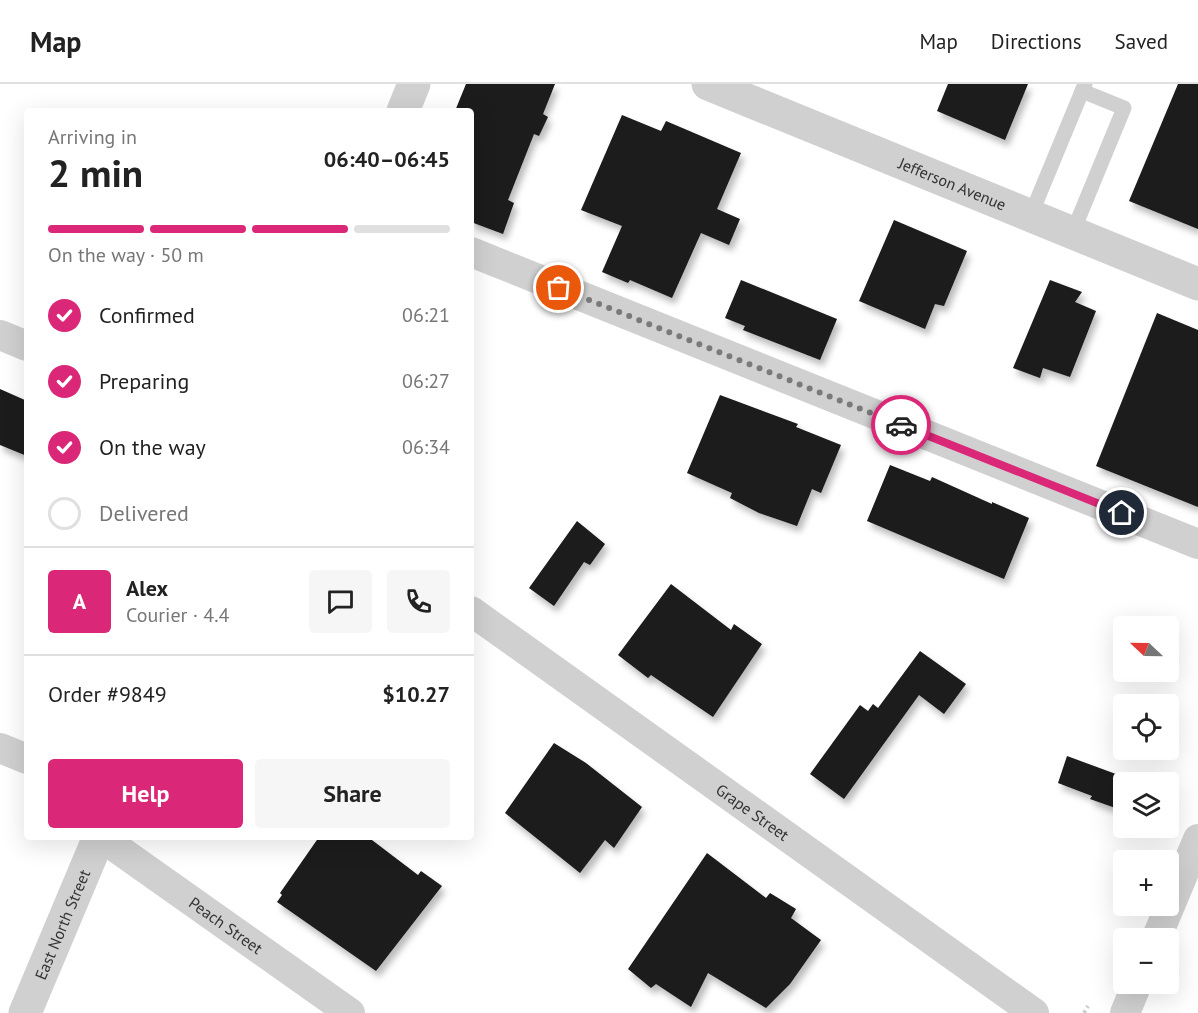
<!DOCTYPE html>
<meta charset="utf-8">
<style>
:root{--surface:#fff;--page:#f6f6f6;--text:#222;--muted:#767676;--line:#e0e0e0;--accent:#db2777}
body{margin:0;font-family:"PT Sans",sans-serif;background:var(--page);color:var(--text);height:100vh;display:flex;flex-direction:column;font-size:22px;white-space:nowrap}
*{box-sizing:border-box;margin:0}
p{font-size:20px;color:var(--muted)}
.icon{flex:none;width:33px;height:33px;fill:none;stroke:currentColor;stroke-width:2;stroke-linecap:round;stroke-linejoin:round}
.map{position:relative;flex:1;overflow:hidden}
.panel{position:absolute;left:24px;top:24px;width:450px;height:732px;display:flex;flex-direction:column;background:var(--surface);border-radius:6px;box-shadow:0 6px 24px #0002}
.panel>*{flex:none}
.needle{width:39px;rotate:292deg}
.tools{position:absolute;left:1113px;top:532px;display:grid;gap:12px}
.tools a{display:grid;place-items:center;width:66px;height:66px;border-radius:6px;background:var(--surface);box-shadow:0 6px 24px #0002;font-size:30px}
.pin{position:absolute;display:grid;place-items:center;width:51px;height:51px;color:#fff;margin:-26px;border:3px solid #fff;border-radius:50%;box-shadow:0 2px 6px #0007}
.courier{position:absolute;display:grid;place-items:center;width:60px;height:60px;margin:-30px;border:4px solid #db2777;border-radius:50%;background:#fff;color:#222;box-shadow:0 2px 8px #0007}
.headline em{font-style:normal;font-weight:700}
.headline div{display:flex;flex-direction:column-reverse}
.headline{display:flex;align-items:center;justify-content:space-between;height:102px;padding:0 24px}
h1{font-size:39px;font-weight:700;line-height:45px}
.bar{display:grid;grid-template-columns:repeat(4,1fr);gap:9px 6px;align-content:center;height:72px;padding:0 24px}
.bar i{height:8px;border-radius:4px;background:var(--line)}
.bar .active{background:var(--accent)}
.bar p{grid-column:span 4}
.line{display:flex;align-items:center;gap:15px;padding:0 24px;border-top:2px solid var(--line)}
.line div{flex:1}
.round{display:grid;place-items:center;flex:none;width:63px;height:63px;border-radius:6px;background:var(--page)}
ol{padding:0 24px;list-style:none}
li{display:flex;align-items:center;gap:18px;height:66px}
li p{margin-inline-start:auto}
li .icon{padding:6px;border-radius:50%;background:var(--accent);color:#fff;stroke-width:4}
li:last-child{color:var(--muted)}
li i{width:33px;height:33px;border:3px solid var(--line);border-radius:50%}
.cta{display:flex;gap:12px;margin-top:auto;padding:12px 24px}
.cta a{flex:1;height:69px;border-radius:6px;background:var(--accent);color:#fff;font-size:24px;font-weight:700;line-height:69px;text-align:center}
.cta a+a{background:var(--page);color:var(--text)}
header{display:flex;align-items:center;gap:36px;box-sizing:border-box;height:84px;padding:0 30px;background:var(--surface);border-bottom:2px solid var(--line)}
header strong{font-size:28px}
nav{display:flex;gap:33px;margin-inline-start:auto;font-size:21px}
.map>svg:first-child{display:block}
.building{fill:#1a1a1a;filter:url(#shadow)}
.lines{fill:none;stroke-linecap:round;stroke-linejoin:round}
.path{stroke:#cdcdcd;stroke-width:4;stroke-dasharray:3 3;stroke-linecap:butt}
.service{stroke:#d0d0d0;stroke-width:15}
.minor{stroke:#d0d0d0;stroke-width:30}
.tertiary{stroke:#d0d0d0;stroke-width:33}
.done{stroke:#7a7a7a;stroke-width:6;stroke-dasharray:0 10.8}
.route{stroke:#db2777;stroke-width:8}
.labels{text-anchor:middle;stroke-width:6;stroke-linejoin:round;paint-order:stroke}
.street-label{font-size:16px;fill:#333;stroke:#fff}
</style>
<header>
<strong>Map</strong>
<nav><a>Map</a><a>Directions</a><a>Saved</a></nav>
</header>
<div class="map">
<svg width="1198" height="929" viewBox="0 0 1198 929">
<defs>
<filter id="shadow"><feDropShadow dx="3.5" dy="6" stdDeviation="3" flood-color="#0004"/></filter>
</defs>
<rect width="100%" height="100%" fill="#fff"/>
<g class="building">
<polygon points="466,0 555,0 543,30 548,33 539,52 534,50 508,116 514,119 503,150 471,138 471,27 455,27"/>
<polygon points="948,0 1028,0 1005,56 937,27"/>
<polygon points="1178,0 1198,0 1198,145 1129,117"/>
<polygon points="622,31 661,47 666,37 741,69 717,125 740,135 729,161 701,149 672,214 630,196 628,199 602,188 622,142 581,126"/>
<polygon points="894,136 967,167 944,222 935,220 925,245 859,217"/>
<polygon points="741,196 837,235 820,276 743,246 745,242 725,234"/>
<polygon points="1050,196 1082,208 1075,218 1096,227 1070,293 1043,284 1040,294 1013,284"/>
<polygon points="1157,229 1198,246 1198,423 1096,382"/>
<polygon points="0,305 27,317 27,372 0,361"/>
<polygon points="720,311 798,340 796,343 841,361 821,409 812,405 797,442 759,429 730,414 732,409 687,389"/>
<polygon points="890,381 930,397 932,393 992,420 992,418 1029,434 1004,495 867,437"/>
<polygon points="577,437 605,460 590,481 584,478 554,522 529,504"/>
<polygon points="671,500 731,546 734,540 762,560 713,633 651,591 648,594 618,571"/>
<polygon points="920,567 966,600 944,630 919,611 844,715 810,690 860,621 868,627 873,620 878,624"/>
<polygon points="554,659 586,679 642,723 614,764 605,756 580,789 505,729"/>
<polygon points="1067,672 1124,693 1124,727 1090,715 1092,712 1058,699"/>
<polygon points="319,753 368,753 418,791 421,787 442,802 376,887 277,818 282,811 280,809"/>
<polygon points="707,769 766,814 770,809 796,825 791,834 821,856 790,900 766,924 708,889 691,923 656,900 651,904 628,885"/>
</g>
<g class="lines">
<polyline class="path" points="1084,929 1088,922"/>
<g class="service">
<polyline points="1030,133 1085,0"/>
<polyline points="1072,150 1124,24 1082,7"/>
</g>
<g class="minor">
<polyline points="471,168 1198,460"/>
<polyline points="0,251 27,262"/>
<path id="s1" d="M 471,527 L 1034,929"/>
<polyline points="0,664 27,675"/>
<path id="s2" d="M 101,753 L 350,929"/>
<polyline points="1156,855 1198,755"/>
<polyline points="1125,929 1137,900"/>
</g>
<g class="tertiary">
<path id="s3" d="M 708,0 L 1198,200"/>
<polyline points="403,27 414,0"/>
<path id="s4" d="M 25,929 L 99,753"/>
</g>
</g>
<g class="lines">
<polyline class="done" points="559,204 901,341"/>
<polyline class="route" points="901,341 1122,429"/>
</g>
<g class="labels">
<g class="street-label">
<text dy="6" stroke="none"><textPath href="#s3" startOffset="264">Jefferson Avenue</textPath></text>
<text dy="6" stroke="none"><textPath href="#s1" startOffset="346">Grape Street</textPath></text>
<text dy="6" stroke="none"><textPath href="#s4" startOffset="96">East North Street</textPath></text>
<text dy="6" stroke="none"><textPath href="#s2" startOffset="153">Peach Street</textPath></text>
</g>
</g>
</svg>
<div class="tools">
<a><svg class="needle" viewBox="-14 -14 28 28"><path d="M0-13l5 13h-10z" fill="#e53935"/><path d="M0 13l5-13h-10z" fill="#767676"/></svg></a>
<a><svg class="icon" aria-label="locate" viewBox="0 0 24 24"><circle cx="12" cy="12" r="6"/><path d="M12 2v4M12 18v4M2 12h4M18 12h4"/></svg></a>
<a><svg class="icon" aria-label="layers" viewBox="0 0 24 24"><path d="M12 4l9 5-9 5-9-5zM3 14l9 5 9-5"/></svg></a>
<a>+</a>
<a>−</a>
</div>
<div class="pin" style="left:559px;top:204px;background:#ea580c"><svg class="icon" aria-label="bag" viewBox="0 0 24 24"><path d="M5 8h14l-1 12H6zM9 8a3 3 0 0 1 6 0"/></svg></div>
<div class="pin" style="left:1122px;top:429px;background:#1f2937"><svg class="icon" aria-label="home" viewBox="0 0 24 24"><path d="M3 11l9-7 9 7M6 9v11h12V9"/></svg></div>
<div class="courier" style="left:901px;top:341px"><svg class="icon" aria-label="car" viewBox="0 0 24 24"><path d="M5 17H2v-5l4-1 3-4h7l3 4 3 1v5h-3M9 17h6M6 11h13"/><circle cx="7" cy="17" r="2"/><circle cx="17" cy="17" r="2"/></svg></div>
<section class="panel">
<div class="headline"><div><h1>2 min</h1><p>Arriving in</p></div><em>06:40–06:45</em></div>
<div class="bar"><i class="active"></i><i class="active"></i><i class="active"></i><i></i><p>On the way · 50 m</p></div>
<ol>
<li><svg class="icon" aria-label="check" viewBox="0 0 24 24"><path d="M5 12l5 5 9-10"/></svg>Confirmed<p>06:21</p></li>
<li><svg class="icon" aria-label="check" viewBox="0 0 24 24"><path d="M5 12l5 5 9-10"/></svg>Preparing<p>06:27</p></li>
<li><svg class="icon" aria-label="check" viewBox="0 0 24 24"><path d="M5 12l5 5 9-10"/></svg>On the way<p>06:34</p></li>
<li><i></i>Delivered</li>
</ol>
<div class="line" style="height:108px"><b class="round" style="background:var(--accent);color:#fff">A</b><div><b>Alex</b><p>Courier · 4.4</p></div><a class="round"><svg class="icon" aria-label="chat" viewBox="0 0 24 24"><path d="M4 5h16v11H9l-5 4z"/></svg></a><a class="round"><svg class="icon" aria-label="phone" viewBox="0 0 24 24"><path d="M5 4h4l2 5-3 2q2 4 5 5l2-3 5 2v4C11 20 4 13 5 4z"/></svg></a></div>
<div class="line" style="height:78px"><div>Order #9849</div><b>$10.27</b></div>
<div class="cta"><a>Help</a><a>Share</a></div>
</section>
</div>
